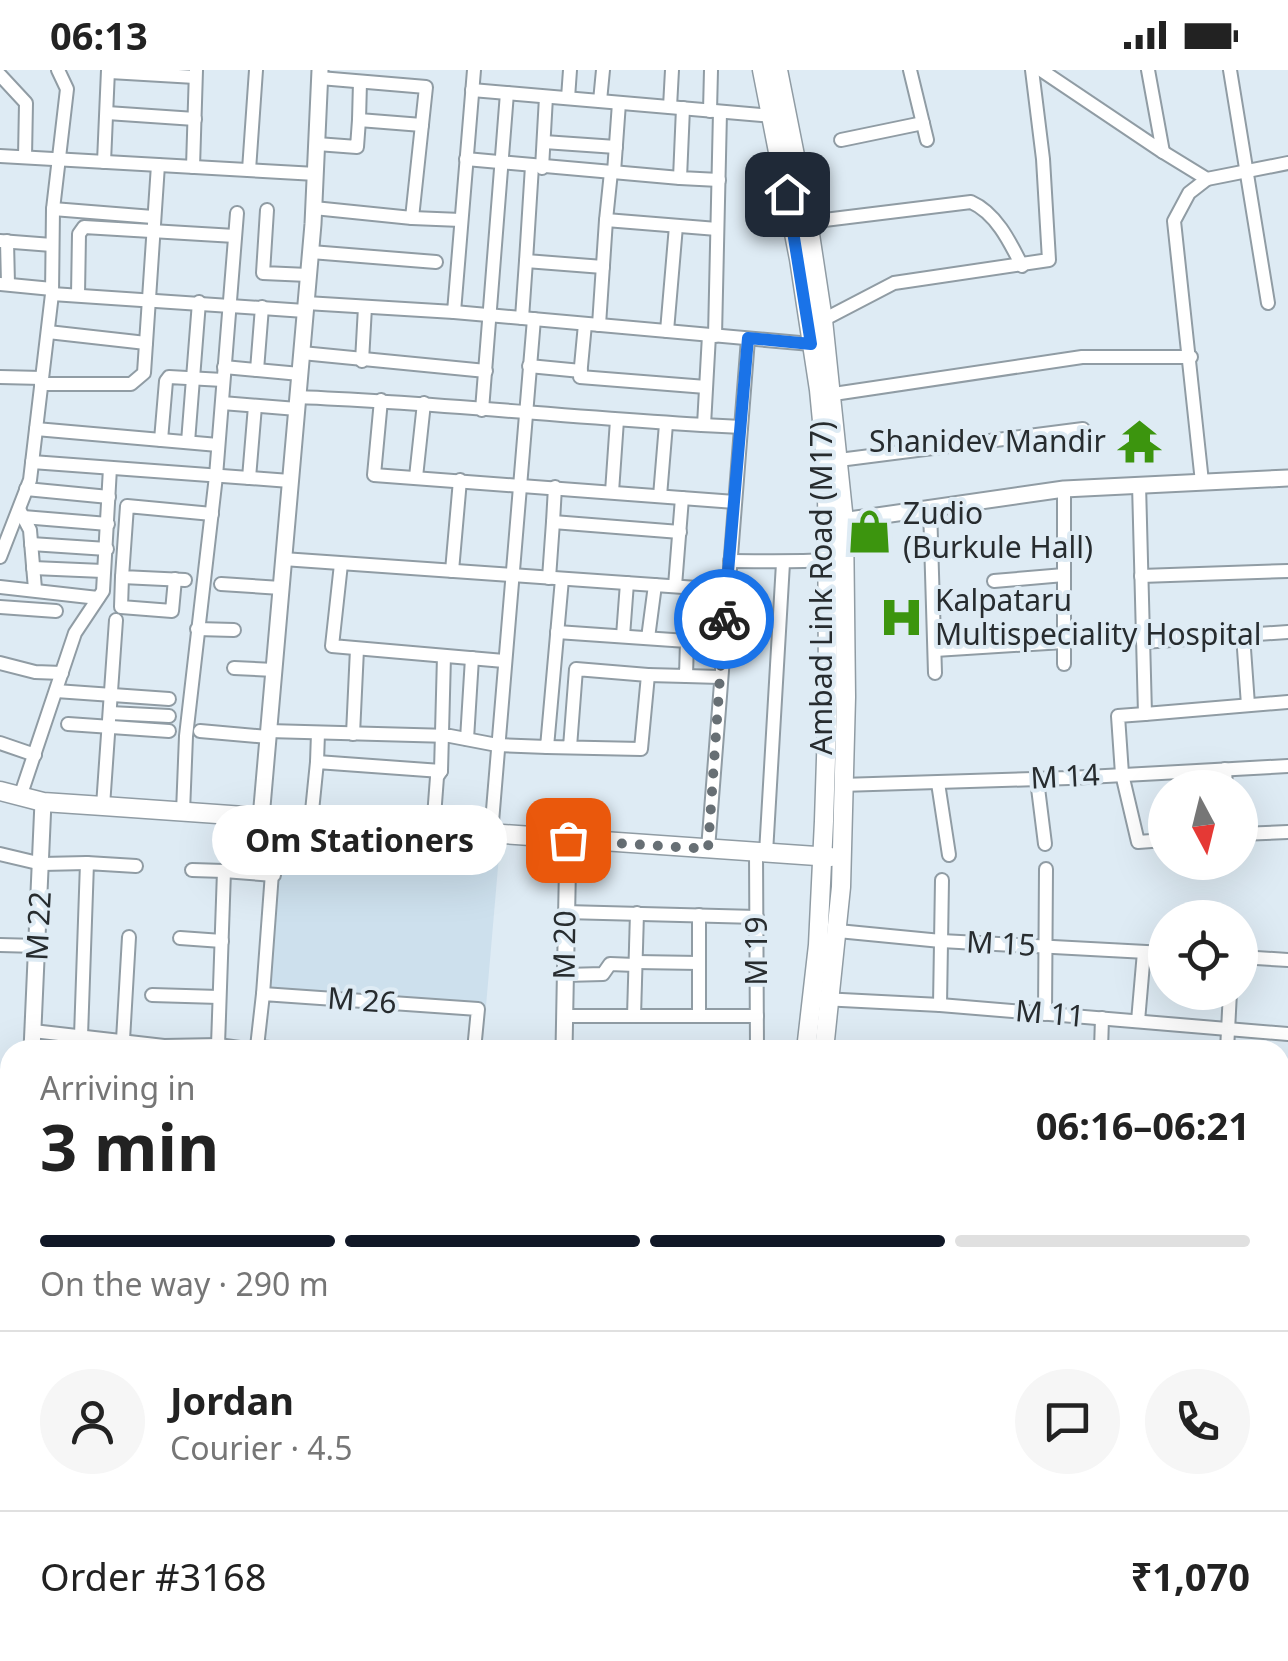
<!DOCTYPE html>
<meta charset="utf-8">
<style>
:root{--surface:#fff;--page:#f6f6f6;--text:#222;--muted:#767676;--line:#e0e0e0;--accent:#111827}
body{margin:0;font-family:"Noto Sans",sans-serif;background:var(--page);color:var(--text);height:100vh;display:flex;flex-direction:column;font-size:38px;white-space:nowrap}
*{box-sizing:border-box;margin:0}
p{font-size:32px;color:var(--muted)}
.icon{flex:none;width:55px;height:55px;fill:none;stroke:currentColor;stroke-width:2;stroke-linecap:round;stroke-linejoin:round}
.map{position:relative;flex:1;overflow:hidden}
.panel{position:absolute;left:0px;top:970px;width:1290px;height:622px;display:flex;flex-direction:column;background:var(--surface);border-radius:30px 30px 0 0;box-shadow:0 10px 40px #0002}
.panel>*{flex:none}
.needle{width:65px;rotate:173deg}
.buttons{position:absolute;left:1148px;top:700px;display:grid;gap:20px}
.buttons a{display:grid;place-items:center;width:110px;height:110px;border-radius:50%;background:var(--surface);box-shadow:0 10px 40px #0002;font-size:50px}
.pin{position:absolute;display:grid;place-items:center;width:85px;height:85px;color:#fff;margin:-42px;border-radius:20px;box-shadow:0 5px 15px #0006}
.courier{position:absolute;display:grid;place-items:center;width:100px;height:100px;margin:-50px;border:8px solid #1a73e8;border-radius:50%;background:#fff;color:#222;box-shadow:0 2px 12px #0007}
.bubble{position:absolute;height:70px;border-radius:35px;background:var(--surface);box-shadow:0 10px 40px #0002;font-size:32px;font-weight:700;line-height:70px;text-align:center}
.headline em{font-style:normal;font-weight:700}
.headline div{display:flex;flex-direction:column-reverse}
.headline{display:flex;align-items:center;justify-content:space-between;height:170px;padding:0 40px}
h1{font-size:65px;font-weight:700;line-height:75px}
.bar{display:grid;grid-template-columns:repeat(4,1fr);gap:15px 10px;align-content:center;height:120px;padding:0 40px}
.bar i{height:12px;border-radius:8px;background:var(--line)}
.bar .active{background:var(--accent)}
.bar p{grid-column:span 4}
.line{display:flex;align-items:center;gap:25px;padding:0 40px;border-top:2px solid var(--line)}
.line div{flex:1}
.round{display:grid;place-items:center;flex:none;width:105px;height:105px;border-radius:52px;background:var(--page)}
.status{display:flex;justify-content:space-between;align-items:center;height:70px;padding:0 50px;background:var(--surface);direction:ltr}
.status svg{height:28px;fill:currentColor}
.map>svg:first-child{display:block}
.built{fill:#cde0ed}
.green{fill:#c5ccf8}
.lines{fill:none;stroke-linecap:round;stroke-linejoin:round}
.minor-casing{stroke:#909ca4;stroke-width:16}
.tertiary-casing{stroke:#909ca4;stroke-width:19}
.secondary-casing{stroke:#909ca4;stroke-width:21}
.minor{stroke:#fff;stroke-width:12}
.tertiary{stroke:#fff;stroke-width:15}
.secondary{stroke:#fff;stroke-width:18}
.done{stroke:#676f74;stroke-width:10;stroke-dasharray:0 18}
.route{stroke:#1a73e8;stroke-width:12}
.labels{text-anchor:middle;stroke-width:8;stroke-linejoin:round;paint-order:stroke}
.poi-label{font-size:30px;fill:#272c2f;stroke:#deebf4;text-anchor:start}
.street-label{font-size:30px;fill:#272c2f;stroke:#deebf4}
</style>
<div class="status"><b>06:13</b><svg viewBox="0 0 49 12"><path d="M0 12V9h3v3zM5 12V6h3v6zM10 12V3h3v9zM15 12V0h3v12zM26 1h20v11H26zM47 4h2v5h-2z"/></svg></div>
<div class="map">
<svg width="1288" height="1591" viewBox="0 0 1288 1591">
<rect width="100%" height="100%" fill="#deebf4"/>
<polygon class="built" points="277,759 500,774 486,936 267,919"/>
<polygon class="green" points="0,1299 7,1299 10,1416 0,1417"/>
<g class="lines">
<defs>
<g id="minor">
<polyline points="910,0 927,70"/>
<polyline points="1041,0 1163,82 1148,0"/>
<polyline points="1230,0 1268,233"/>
<polyline points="110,2 195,7"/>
<polyline points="0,5 26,33 25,87"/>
<polyline points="360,12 359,50 422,55"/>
<polyline points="472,20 772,46"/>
<polyline points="568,28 570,0"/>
<polyline points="600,31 603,0"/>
<polyline points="670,37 672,0"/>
<polyline points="683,38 680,108 719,110"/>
<polyline points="710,41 711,0"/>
<polyline points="107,43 195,49"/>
<polyline points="841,70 923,53"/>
<polyline points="544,72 616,77"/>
<polyline points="317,74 357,77 359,50"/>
<polyline points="1163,82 1207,109 1288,93"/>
<polyline points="0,86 316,104"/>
<polyline points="466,89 680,108"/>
<polyline points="104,92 108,0"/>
<polyline points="532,96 526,191 603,197"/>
<polyline points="193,97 196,0"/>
<polyline points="542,98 546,27"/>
<polyline points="249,100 256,0"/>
<polyline points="614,102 619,33"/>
<polyline points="314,138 412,148 426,17 320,8"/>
<polyline points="53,139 153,147"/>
<polyline points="267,140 263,203 308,205"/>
<polyline points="412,148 461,150"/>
<polyline points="606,150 611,102"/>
<path d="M 800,153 L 971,132 C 996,143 1010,172 1022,196"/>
<polyline points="0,171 52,175"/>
<polyline points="7,171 8,214"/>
<polyline points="311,182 436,192"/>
<polyline points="0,214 52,219"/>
<polyline points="52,224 305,241"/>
<polyline points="78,225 79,164 84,157 235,166"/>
<polyline points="306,233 454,242 474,0"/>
<polyline points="454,242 811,274"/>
<polyline points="522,248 526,191"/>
<polyline points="823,250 894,213 1049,190 1043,89 1032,0"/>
<polyline points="585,254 580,307 706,317"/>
<polyline points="599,255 606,150 717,159"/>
<polyline points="667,261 676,156"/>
<polyline points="48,262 146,273"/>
<polyline points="715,266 720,42"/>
<polyline points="302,283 486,301"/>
<polyline points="362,291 365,237"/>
<polyline points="529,296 581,301"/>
<polyline points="224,297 300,304"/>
<polyline points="257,300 262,237"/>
<polyline points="0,307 42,308"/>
<polyline points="41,314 131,314 144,303 158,95"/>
<polyline points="827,325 1082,287 1191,287"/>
<path d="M 298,327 C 446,333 593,350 741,357"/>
<polyline points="381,330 374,405 735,432"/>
<polyline points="222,333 297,339"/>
<polyline points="482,340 507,23"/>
<polyline points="704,355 709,265"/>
<polyline points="36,359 218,375"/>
<polyline points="161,370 166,311 169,307 223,310"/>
<polyline points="188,372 199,232"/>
<polyline points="839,390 1083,359"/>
<polyline points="32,392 290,411"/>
<polyline points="416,407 424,333"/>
<polyline points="249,408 255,336"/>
<polyline points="1202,412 1174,151 1189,123 1207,109"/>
<polyline points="1139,414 1145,644 1288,632"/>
<polyline points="26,419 109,427"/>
<polyline points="1064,419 1064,594"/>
<polyline points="612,422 617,350"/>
<polyline points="660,426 666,354"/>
<polyline points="930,437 935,603"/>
<polyline points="20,441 30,460 35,519"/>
<polyline points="23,447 108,454"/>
<polyline points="553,452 555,417"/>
<polyline points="31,474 107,479"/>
<polyline points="0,487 30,410 52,224 53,139 67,19 58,0"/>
<polyline points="283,489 726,520"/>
<path d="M 730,491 C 763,491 794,492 827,490"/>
<polyline points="341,494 332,576 504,591"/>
<polyline points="33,498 103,501"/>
<polyline points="452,501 460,410"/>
<polyline points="1141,506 1288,501"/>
<polyline points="122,507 121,537 172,541 175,509"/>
<polyline points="549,508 553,452 680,462"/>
<polyline points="185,510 122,507 127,436 212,444"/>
<polyline points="994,511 1064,505"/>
<polyline points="221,514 281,518"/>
<polyline points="675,516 682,428"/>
<polyline points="0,517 98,528"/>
<polyline points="0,537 56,541"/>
<polyline points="197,559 234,560"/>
<polyline points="557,562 687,571 686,606 648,605"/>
<polyline points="1243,565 1248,635"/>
<polyline points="623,566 627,513"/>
<polyline points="648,568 655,515"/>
<polyline points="1143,572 1288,562"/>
<polyline points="935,580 1064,572"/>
<polyline points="0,593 35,602 62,603"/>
<polyline points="234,598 274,600"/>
<polyline points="686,606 720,607"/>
<polyline points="56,621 169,629"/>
<polyline points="110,643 169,646"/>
<polyline points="1145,644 1118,646 1122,704 1138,772 1165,770"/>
<polyline points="68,654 169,661"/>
<polyline points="200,661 268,667"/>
<polyline points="268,661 450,666 497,675 547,677 562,509"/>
<polyline points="353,664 357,579"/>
<polyline points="467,669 472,588"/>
<polyline points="0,673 35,685"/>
<polyline points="547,677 641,679 648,605 576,599 570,677"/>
<polyline points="317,692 318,663"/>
<polyline points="1225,699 1226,718"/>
<polyline points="1037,710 1045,774"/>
<polyline points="938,713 949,785"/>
<polyline points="841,715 1069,708 1288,696"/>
<polyline points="20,727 75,563 103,521 110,398"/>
<polyline points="103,736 116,550"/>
<polyline points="183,742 186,666 216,406 237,143"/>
<polyline points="311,751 317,692 441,701"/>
<polyline points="433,760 437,707 441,701 444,586"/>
<polyline points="491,764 534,249"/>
<polyline points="1240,764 1288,762"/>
<polyline points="708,779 748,269"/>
<polyline points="756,782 757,980"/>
<polyline points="766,783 783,493"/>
<polyline points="0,784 42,794 87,793"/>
<polyline points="192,800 224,801"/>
<polyline points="565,842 757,847"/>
<polyline points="699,845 699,946"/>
<polyline points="838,861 941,871 1165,883"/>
<polyline points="180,868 222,871"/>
<polyline points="0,875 38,876"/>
<polyline points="1240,887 1288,890"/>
<polyline points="636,892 699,893"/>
<polyline points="565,905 603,904 610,894 635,895"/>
<polyline points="263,924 276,749"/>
<polyline points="152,925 219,927"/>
<polyline points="822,929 940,935 1288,964"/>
<polyline points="940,935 942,810"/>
<polyline points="1045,944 1046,799"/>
<polyline points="565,946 757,946"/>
<polyline points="634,946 637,843"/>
<polyline points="1138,951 1144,882"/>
<polyline points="33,961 164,976 218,975 254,980"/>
<polyline points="81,966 87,793 136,796"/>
<polyline points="123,970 129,867"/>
<polyline points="218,975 224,801 274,805"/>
<polyline points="257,977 295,980"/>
<polyline points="254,979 257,977 263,924 478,939 474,980"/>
<polyline points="1101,980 1102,948"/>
<polyline points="1227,980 1230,922"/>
<polyline points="1280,1049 1288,1050"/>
<polyline points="1280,1114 1288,1115"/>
<polyline points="0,1153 10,1154"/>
<polyline points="0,1294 10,1294"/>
<polyline points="1280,1314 1288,1252"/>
<polyline points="1280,1397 1288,1397"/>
<polyline points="0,1424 10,1424"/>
<polyline points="0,1511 10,1511"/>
<polyline points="1280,1534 1288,1534"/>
<polyline points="253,1582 254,1591"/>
<polyline points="466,1582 466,1591"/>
<polyline points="847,1585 847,1582"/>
<polyline points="0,1588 21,1588"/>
<polyline points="140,1591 141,1582"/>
<polyline points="926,1591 926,1582"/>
<polyline points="1060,1591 1061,1582"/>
<polyline points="1180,1591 1181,1582"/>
</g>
<g id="tertiary">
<polyline points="835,452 1064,419 1288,408"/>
<polyline points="261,748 313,154 320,0"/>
<polyline points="32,980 43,732"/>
<polyline points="564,980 568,770"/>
<polyline points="21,1582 21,1591"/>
<polyline points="560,1591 560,1582"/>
</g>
<g id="secondary">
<polyline points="762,0 799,189 819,320 827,403 828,626 824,751 818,875 806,980"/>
<polyline points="778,0 808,151 823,250 844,451 846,627 841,817 824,980"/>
<polyline points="0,721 43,732 103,736 831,787"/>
<polyline points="740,1591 740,1582"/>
<polyline points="758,1591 758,1582"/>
</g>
</defs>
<use href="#minor" class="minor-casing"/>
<use href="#tertiary" class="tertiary-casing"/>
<use href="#secondary" class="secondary-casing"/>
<use href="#minor" class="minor"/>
<use href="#tertiary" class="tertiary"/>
<use href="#secondary" class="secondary"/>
</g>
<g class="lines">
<polyline class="done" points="568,770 708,779 724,549"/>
<polyline class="route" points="724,549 748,268 811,274 787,124"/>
</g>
<defs>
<symbol id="temple-bare" viewBox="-9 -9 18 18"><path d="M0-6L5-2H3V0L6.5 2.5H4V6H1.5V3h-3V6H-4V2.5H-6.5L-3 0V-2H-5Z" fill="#3c950e" stroke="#deebf4" stroke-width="2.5" paint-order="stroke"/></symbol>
<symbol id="shop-bare" viewBox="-9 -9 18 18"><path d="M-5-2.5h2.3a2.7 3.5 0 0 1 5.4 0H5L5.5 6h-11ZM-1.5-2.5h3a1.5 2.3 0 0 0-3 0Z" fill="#3c950e" stroke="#deebf4" stroke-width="2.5" paint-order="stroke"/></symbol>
<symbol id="hospital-bare" viewBox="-9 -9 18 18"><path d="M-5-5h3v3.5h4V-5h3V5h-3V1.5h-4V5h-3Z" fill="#3c950e" stroke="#deebf4" stroke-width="2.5" paint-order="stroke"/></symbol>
</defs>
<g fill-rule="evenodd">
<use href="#temple-bare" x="1108" y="340" width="63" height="63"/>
<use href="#shop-bare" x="838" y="430" width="63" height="63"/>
<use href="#hospital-bare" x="870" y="516" width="63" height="63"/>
</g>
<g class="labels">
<g class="poi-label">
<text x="1106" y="382" text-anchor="end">Shanidev Mandir</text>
<text x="903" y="454">Zudio<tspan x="903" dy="34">(Burkule Hall)</tspan></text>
<text x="935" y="541">Kalpataru<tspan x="935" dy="34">Multispeciality Hospital</tspan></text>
</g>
<g class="street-label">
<text transform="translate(822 518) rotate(-90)" y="10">Ambad Link Road (M17)</text>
<text transform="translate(1065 707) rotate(-3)" y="10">M 14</text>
<text transform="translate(39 856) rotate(-87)" y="10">M 22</text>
<text transform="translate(1001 874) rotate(3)" y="10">M 15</text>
<text transform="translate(565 875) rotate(-89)" y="10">M 20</text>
<text transform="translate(757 881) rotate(-90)" y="10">M 19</text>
<text transform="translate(362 931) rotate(4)" y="10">M 26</text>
<text transform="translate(1050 944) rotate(5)" y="10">M 11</text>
</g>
</g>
</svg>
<div class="buttons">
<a><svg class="needle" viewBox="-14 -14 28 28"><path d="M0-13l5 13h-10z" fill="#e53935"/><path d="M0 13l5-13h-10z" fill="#767676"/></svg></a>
<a><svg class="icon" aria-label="locate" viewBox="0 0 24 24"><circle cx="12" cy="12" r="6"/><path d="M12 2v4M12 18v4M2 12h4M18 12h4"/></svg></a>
</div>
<div class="pin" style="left:568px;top:770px;background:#ea580c"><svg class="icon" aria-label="bag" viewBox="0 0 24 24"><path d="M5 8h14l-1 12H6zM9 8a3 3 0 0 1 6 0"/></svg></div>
<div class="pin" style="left:787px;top:124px;background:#1f2937"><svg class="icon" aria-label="home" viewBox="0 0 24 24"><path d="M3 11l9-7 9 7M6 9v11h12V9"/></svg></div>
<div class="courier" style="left:724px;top:549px"><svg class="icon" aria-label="bike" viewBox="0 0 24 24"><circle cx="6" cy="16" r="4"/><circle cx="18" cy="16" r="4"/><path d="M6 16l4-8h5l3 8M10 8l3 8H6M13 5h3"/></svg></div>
<div class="bubble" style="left:212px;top:735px;width:295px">Om Stationers</div>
<section class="panel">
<div class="headline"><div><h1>3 min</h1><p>Arriving in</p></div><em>06:16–06:21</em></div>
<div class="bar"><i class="active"></i><i class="active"></i><i class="active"></i><i></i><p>On the way · 290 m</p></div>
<div class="line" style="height:180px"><a class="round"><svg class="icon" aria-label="person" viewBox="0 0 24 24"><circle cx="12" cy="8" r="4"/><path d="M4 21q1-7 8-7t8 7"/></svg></a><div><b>Jordan</b><p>Courier · 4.5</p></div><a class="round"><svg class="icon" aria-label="chat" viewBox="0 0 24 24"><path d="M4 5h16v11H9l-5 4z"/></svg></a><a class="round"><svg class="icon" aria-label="phone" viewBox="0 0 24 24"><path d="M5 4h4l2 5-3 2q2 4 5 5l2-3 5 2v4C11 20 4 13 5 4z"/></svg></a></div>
<div class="line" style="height:130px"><div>Order #3168</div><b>₹1,070</b></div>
</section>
</div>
